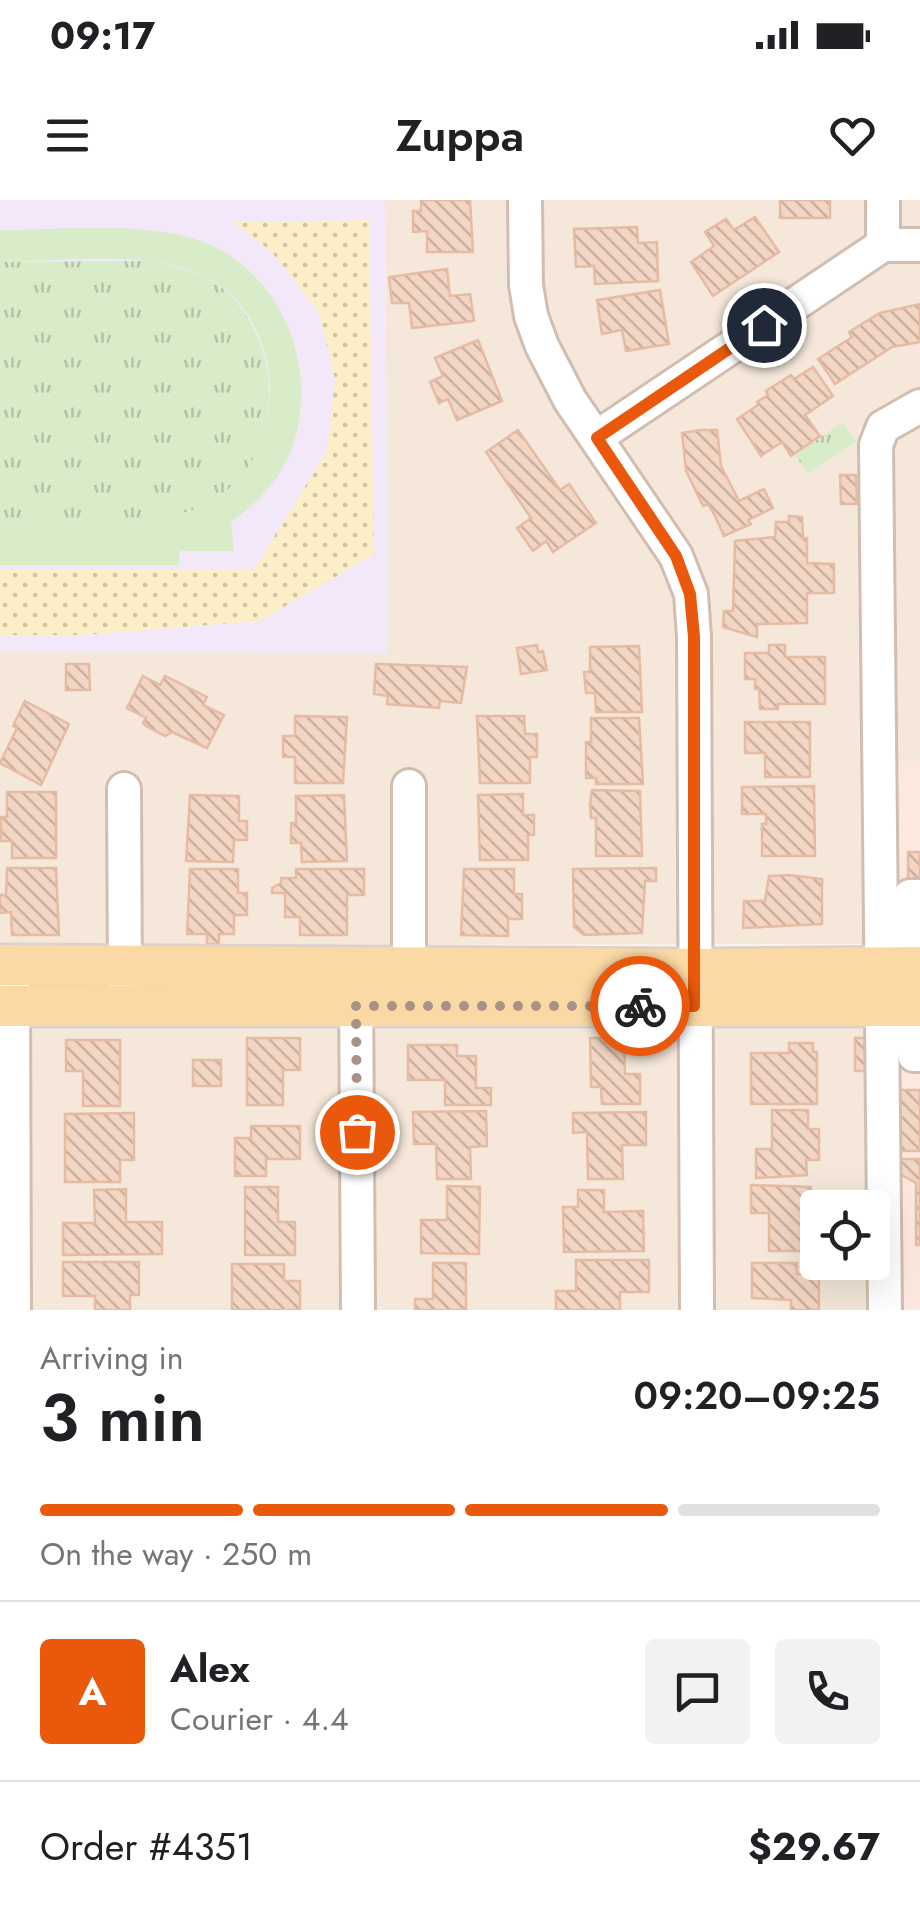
<!DOCTYPE html>
<meta charset="utf-8">
<style>
:root{--surface:#fff;--page:#f2f2f2;--text:#202124;--muted:#757577;--line:#e0e0e0;--accent:#ea580c}
body{margin:0;font-family:Jost,sans-serif;background:var(--page);color:var(--text);height:100vh;display:flex;flex-direction:column;font-size:38px;white-space:nowrap}
*{box-sizing:border-box;margin:0}
p{font-size:32px;color:var(--muted)}
.icon{flex:none;width:55px;height:55px;fill:none;stroke:currentColor;stroke-width:2;stroke-linecap:round;stroke-linejoin:round}
.map{position:relative;height:1110px;overflow:hidden}
.details{display:flex;flex-direction:column;background:var(--surface);flex:1}
.details>*{flex:none}
.controls{position:absolute;left:800px;top:990px;display:grid;gap:20px}
.controls a{display:grid;place-items:center;width:90px;height:90px;border-radius:10px;background:var(--surface);box-shadow:0 10px 40px #0002;font-size:50px}
.pin{position:absolute;display:grid;place-items:center;width:85px;height:85px;color:#fff;margin:-42px;border:5px solid #fff;border-radius:50%;box-shadow:0 2px 10px #0007}
.courier{position:absolute;display:grid;place-items:center;width:100px;height:100px;margin:-50px;border:8px solid #ea580c;border-radius:50%;background:#fff;color:#222;box-shadow:0 2px 12px #0007}
.head em{font-style:normal;font-weight:600}
.head div{display:flex;flex-direction:column-reverse}
.head{display:flex;align-items:center;justify-content:space-between;height:170px;padding:0 40px}
h1{font-size:65px;font-weight:600;line-height:75px}
.bar{display:grid;grid-template-columns:repeat(4,1fr);gap:15px 10px;align-content:center;height:120px;padding:0 40px}
.bar i{height:12px;border-radius:8px;background:var(--line)}
.bar .on{background:var(--accent)}
.bar p{grid-column:span 4}
.line{display:flex;align-items:center;gap:25px;padding:0 40px;border-top:2px solid var(--line)}
.line div{flex:1}
.round{display:grid;place-items:center;flex:none;width:105px;height:105px;border-radius:10px;background:var(--page)}
.status{display:flex;justify-content:space-between;align-items:center;height:70px;padding:0 50px;background:var(--surface);direction:ltr}
.status svg{height:28px;fill:currentColor}
header{display:flex;justify-content:space-between;align-items:center;height:130px;padding:0 40px;background:var(--surface);font-size:45px;font-weight:600}
.map>svg:first-child{display:block}
.residential{fill:#f5e8da;fill-rule:evenodd}
.commercial{fill:#fde8e0}
.education{fill:#f3e8fa}
.grass{fill:url(#grass-tufts)}
.sand{fill:url(#sand-dots)}
.pitch{fill:#d8ecc9}
.building{fill:url(#building-back-hatch);stroke:#e6bba3;stroke-width:2.5}
.lines{fill:none;stroke-linecap:round;stroke-linejoin:round}
.minor-casing{stroke:#d1beb0;stroke-width:38}
.major-casing{stroke:#dad1cd;stroke-width:45}
.minor{stroke:#fff;stroke-width:32}
.major{stroke:#fbd9a5;stroke-width:40}
.done{stroke:#a89285;stroke-width:10;stroke-dasharray:0 18}
.route{stroke:#ea580c;stroke-width:12}
</style>
<div class="status"><b>09:17</b><svg viewBox="0 0 49 12"><path d="M0 12V9h3v3zM5 12V6h3v6zM10 12V3h3v9zM15 12V0h3v12zM26 1h20v11H26zM47 4h2v5h-2z"/></svg></div>
<header><svg class="icon" aria-label="menu" viewBox="0 0 24 24"><path d="M4 6h16M4 12h16M4 18h16"/></svg>Zuppa<svg class="icon" aria-label="heart" viewBox="0 0 24 24"><path d="M12 20l-8-8c-3-5 5-10 8-4 3-6 11-1 8 4z"/></svg></header>
<div class="map">
<svg width="920" height="1110" viewBox="0 0 920 1110">
<defs>
<pattern id="grass-tufts" width="24" height="20" patternUnits="userSpaceOnUse" patternTransform="scale(2.5)"><rect width="24" height="20" fill="#d8ecc9"/><path d="M3 7l-1-3M5 7V3M7 7l1-3M15 17l-1-3M17 17v-4M19 17l1-3" fill="none" stroke="#b4c2a5"/></pattern>
<pattern id="sand-dots" width="8" height="8" patternUnits="userSpaceOnUse" patternTransform="scale(2.5)"><rect width="8" height="8" fill="#fcefc7"/><path d="M2 2h.1M6 6h.1" fill="none" stroke="#d1c5a4" stroke-width="1.8" stroke-linecap="round"/></pattern>
<pattern id="building-back-hatch" width="6" height="6" patternUnits="userSpaceOnUse" patternTransform="scale(2.5)"><rect width="6" height="6" fill="#f3d5c3"/><path d="M-1 5l2 2M0 0l6 6M5-1l2 2" fill="none" stroke="#cab0a1"/></pattern>
</defs>
<rect width="100%" height="100%" fill="#fdf6ec"/>
<g class="residential">
<polygon points="385,0 920,0 920,191 859,230 869,744 0,746 0,452 388,452"/>
<polygon points="920,217 920,561 886,562 885,255 895,236"/>
<path d="M 0,822 L 630,823 L 874,828 L 873,1110 L 0,1110 ZM 818,1008 L 872,1008 L 872,1062 L 818,1062 Z"/>
</g>
<g class="commercial">
<polygon points="920,561 920,754 885,754 886,562"/>
<polygon points="920,821 920,1110 873,1110 874,828"/>
</g>
<polygon class="education" points="0,0 385,0 388,453 0,452"/>
<g class="grass">
<path d="M 147,61 C 178,66 208,72 230,95 C 287,154 284,265 205,305 C 153,331 58,320 0,320 L 0,62 Z"/>
<polygon points="843,222 856,242 808,274 795,255"/>
</g>
<polygon class="sand" points="369,20 374,354 260,421 82,435 0,435 0,369 254,369 327,251 335,179 319,113 272,52 233,22"/>
<path class="pitch" d="M 0,30 C 64,30 152,19 211,45 C 287,80 321,177 290,253 C 278,282 256,304 231,322 L 234,351 L 180,351 L 179,365 L 0,365 L 0,320 C 60,320 149,330 203,306 C 295,263 291,110 196,72 C 144,51 57,61 0,62 Z"/>
<g class="building">
<polygon points="421,0 470,0 473,52 427,52 427,31 413,32 413,11 421,11"/>
<rect x="780" y="0" width="50" height="18"/>
<polygon points="755,17 779,52 713,96 691,62 714,46 705,32 726,19 734,30"/>
<polygon points="637,27 638,43 657,42 658,81 595,84 594,66 576,67 574,29"/>
<polygon points="447,69 450,96 470,94 474,121 412,128 409,103 392,103 389,77"/>
<polygon points="660,90 669,144 626,151 622,130 602,134 597,100"/>
<polygon points="920,104 920,142 892,147 835,184 818,159 852,137 849,132 880,113"/>
<polygon points="478,140 502,201 457,220 448,199 439,203 430,182 443,176 435,158"/>
<polygon points="813,167 833,196 805,215 820,236 791,256 782,242 761,256 737,219 758,205 757,202 768,195 766,191 791,175 794,179"/>
<polygon points="518,230 560,290 569,284 596,323 553,352 546,341 533,351 517,328 531,318 486,252"/>
<polygon points="700,230 717,230 721,266 739,301 764,289 773,308 748,320 751,324 724,336 715,316 708,304 703,306 686,271 682,233"/>
<polygon points="840,275 856,275 857,304 841,304"/>
<polygon points="789,316 802,317 803,338 807,338 807,363 834,364 834,393 807,393 807,423 757,424 757,437 723,427 724,411 733,411 735,341 775,337 776,322 789,322"/>
<polygon points="537,445 538,452 543,451 547,470 521,474 517,448"/>
<polygon points="769,445 785,445 785,457 825,457 825,504 778,504 778,509 760,509 759,489 755,489 755,479 745,479 745,453 769,453"/>
<polygon points="639,446 642,512 596,512 595,493 586,493 584,472 590,472 590,447"/>
<polygon points="66,464 89,464 90,490 66,490"/>
<polygon points="376,464 467,467 461,503 440,501 439,508 387,504 388,496 374,494"/>
<polygon points="143,476 160,485 165,476 207,497 203,505 224,515 207,548 172,532 165,536 146,526 143,523 146,518 127,508"/>
<polygon points="25,501 69,524 41,585 0,563 17,528 13,526"/>
<polygon points="295,516 347,517 343,583 295,583 295,557 283,557 283,536 295,536"/>
<polygon points="477,516 524,516 525,534 537,534 537,557 530,557 530,583 480,583"/>
<polygon points="591,518 639,518 643,584 596,584 596,578 586,578 586,542 591,542"/>
<polygon points="745,522 810,522 810,577 765,577 765,553 745,553"/>
<polygon points="814,586 815,656 762,656 762,624 766,624 766,614 742,614 742,587"/>
<polygon points="592,590 640,591 642,656 596,656 596,618 591,618 590,604"/>
<polygon points="7,592 56,592 56,658 12,658 12,641 1,641 1,617 7,617"/>
<polygon points="523,594 523,615 534,615 534,635 528,635 528,660 480,660 478,595"/>
<polygon points="190,595 239,596 239,621 247,621 247,640 234,640 233,662 186,661"/>
<polygon points="344,595 347,661 302,662 301,643 291,643 291,623 296,623 296,596"/>
<rect x="908" y="652" width="12" height="29"/>
<polygon points="7,668 56,668 59,735 12,735 11,712 0,713 0,695 6,695"/>
<polygon points="656,668 656,681 645,681 642,733 584,735 574,727 573,669"/>
<polygon points="190,669 238,669 238,693 247,693 247,715 234,715 234,734 219,734 219,744 207,744 207,734 187,734"/>
<polygon points="296,669 364,669 364,695 347,695 347,735 300,735 300,717 285,717 285,693 272,693 272,688 281,683 281,678 296,678"/>
<polygon points="464,669 514,669 514,694 522,694 522,719 508,719 508,736 461,735"/>
<polygon points="789,675 822,679 822,724 743,728 744,701 765,701 769,676"/>
<polygon points="247,838 300,838 300,870 283,870 283,905 247,905"/>
<polygon points="590,838 624,838 625,874 640,874 640,904 602,904 601,887 591,887"/>
<polygon points="855,838 871,838 872,871 855,871"/>
<polygon points="66,840 120,840 120,906 83,906 83,871 66,871"/>
<polygon points="789,843 813,843 813,852 817,852 817,904 751,904 751,853 789,853"/>
<polygon points="408,845 457,845 457,856 476,856 476,888 491,888 491,905 445,905 445,880 408,880"/>
<rect x="193" y="860" width="28" height="26"/>
<rect x="895" y="890" width="25" height="61"/>
<polygon points="772,910 808,910 808,929 819,929 819,960 806,960 807,975 756,978 756,949 772,949"/>
<polygon points="486,911 487,946 470,947 471,979 437,979 436,944 414,944 413,912"/>
<polygon points="646,912 646,945 622,945 623,979 588,979 587,932 573,933 573,913"/>
<polygon points="134,913 134,960 120,960 120,982 65,982 65,914"/>
<polygon points="251,926 300,926 300,959 266,959 266,976 235,976 235,938 251,938"/>
<polygon points="895,959 920,959 920,1045 916,1045 916,983 895,971"/>
<polygon points="751,985 811,987 811,1009 801,1009 801,1051 769,1051 769,1013 751,1013"/>
<polygon points="447,986 480,987 479,1054 421,1053 421,1020 447,1020"/>
<polygon points="245,987 278,987 278,1022 295,1022 295,1055 245,1055"/>
<polygon points="126,989 126,1022 162,1022 162,1054 63,1055 63,1023 95,1023 94,990"/>
<polygon points="578,990 604,990 604,1012 643,1011 644,1051 564,1052 563,1007 578,1007"/>
<polygon points="576,1060 649,1060 649,1092 620,1092 620,1110 556,1110 556,1091 576,1091"/>
<polygon points="63,1062 139,1062 139,1095 130,1095 130,1110 95,1110 95,1096 63,1096"/>
<polygon points="433,1063 466,1063 466,1110 415,1110 415,1099 433,1099"/>
<polygon points="752,1063 797,1063 797,1074 819,1074 819,1110 791,1110 791,1100 752,1098"/>
<polygon points="232,1064 284,1064 284,1081 300,1081 300,1110 232,1110"/>
</g>
<g class="lines">
<defs>
<g id="minor">
<polyline points="525,0 526,85 531,116 542,146 570,200 676,356 691,394 694,437 697,1110"/>
<polyline points="883,0 883,45"/>
<polyline points="597,237 883,45 920,45"/>
<polyline points="124,589 125,787"/>
<polyline points="911,767 910,696 920,696"/>
<polyline points="356,783 358,1110"/>
<polyline points="13,784 14,1110"/>
<polyline points="409,791 409,586"/>
<polyline points="913,806 914,855 920,855"/>
<polyline points="885,1110 876,245 883,227 920,206"/>
</g>
<g id="major">
<polyline points="0,765 694,769 920,767"/>
<polyline points="0,806 920,806"/>
</g>
</defs>
<use href="#minor" class="minor-casing"/>
<use href="#major" class="major-casing"/>
<use href="#minor" class="minor"/>
<use href="#major" class="major"/>
</g>
<g class="lines">
<polyline class="done" points="357,932 356,806 640,806"/>
<polyline class="route" points="640,806 694,806 694,437 690,394 676,356 597,238 764,125"/>
</g>
</svg>
<div class="controls">
<a><svg class="icon" aria-label="locate" viewBox="0 0 24 24"><circle cx="12" cy="12" r="6"/><path d="M12 2v4M12 18v4M2 12h4M18 12h4"/></svg></a>
</div>
<div class="pin" style="left:357px;top:932px;background:#ea580c"><svg class="icon" aria-label="bag" viewBox="0 0 24 24"><path d="M5 8h14l-1 12H6zM9 8a3 3 0 0 1 6 0"/></svg></div>
<div class="pin" style="left:764px;top:125px;background:#1f2937"><svg class="icon" aria-label="home" viewBox="0 0 24 24"><path d="M3 11l9-7 9 7M6 9v11h12V9"/></svg></div>
<div class="courier" style="left:640px;top:806px"><svg class="icon" aria-label="bike" viewBox="0 0 24 24"><circle cx="6" cy="16" r="4"/><circle cx="18" cy="16" r="4"/><path d="M6 16l4-8h5l3 8M10 8l3 8H6M13 5h3"/></svg></div>
</div>
<section class="details">
<div class="head"><div><h1>3 min</h1><p>Arriving in</p></div><em>09:20–09:25</em></div>
<div class="bar"><i class="on"></i><i class="on"></i><i class="on"></i><i></i><p>On the way · 250 m</p></div>
<div class="line" style="height:180px"><b class="round" style="background:var(--accent);color:#fff">A</b><div><b>Alex</b><p>Courier · 4.4</p></div><a class="round"><svg class="icon" aria-label="chat" viewBox="0 0 24 24"><path d="M4 5h16v11H9l-5 4z"/></svg></a><a class="round"><svg class="icon" aria-label="phone" viewBox="0 0 24 24"><path d="M5 4h4l2 5-3 2q2 4 5 5l2-3 5 2v4C11 20 4 13 5 4z"/></svg></a></div>
<div class="line" style="height:130px"><div>Order #4351</div><b>$29.67</b></div>
</section>
